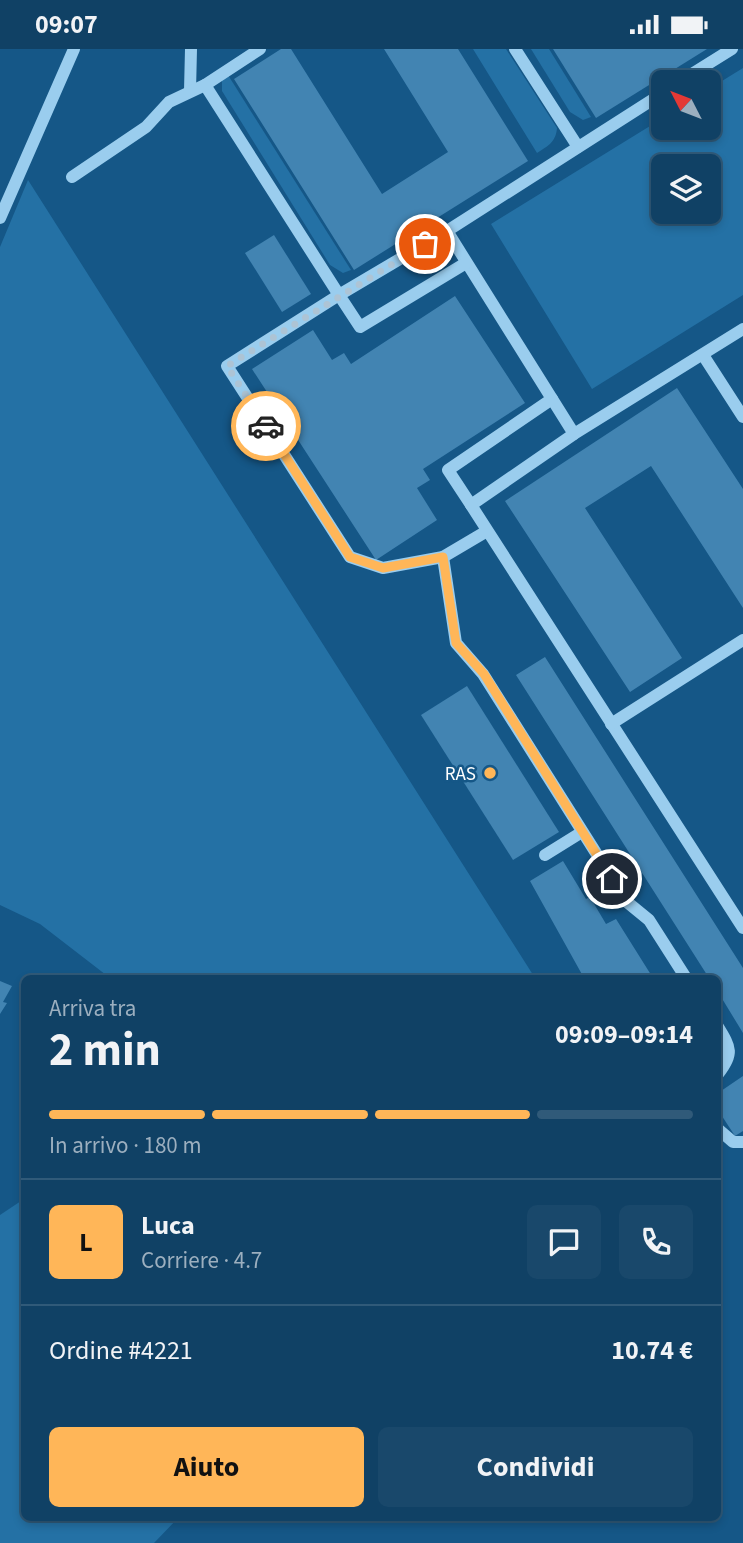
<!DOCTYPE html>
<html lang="it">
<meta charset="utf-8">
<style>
:root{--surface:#104165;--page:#19486b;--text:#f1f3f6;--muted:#9cafbf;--line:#305a79;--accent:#ffb658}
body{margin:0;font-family:"Source Sans 3",sans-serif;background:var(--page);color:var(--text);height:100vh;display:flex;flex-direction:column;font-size:26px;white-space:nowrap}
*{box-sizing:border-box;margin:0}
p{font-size:23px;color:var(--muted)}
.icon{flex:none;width:38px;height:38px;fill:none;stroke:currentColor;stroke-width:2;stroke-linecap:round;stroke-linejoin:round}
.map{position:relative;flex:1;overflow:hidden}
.side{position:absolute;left:21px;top:926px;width:700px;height:546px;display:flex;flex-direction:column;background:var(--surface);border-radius:10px;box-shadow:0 4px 10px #0003,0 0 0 2px var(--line)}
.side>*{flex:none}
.needle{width:46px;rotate:312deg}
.fabs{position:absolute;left:651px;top:21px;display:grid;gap:14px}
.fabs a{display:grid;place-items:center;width:70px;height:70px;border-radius:10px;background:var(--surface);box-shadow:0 4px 10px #0003,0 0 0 2px var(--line);font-size:35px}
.pin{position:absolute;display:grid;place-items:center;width:60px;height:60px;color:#fff;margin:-30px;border:4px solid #fff;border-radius:50%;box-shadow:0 2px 7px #0007}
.courier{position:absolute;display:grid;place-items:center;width:70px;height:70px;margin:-35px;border:5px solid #ffb658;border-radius:50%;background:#fff;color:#222;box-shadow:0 2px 9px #0007}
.headline em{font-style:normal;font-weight:700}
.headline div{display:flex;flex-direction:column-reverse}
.headline{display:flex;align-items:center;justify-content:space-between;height:119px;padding:0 28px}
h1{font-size:46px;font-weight:700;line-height:52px}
.bar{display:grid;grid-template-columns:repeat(4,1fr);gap:10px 7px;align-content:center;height:84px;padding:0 28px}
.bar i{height:9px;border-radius:5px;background:var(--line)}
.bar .active{background:var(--accent)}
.bar p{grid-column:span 4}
.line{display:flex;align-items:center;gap:18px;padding:0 28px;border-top:2px solid var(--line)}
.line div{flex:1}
.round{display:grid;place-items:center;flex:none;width:74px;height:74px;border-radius:10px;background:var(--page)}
.button{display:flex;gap:14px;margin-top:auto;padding:14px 28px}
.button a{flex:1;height:80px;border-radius:10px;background:var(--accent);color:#111;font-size:28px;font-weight:700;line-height:80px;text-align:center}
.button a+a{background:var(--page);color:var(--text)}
.status{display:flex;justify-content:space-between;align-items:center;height:49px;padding:0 35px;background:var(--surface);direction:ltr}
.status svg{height:19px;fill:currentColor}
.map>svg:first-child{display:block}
.green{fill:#2471a5;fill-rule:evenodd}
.building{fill:#4284b2}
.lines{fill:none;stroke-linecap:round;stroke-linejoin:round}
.minor{stroke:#9acdee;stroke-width:12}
.done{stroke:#adc4d5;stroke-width:7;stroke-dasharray:0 12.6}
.route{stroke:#ffb658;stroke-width:9}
.poi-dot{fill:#ffb658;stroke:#155787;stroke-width:2.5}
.labels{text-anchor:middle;stroke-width:5;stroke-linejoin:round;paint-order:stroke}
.poi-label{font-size:19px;fill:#fff;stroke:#155787;text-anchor:end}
</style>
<div class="status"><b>09:07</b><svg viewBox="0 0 49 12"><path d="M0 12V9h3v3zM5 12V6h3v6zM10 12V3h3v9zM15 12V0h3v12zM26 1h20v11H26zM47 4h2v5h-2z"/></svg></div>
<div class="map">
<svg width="743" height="1494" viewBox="0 0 743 1494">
<rect width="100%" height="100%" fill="#155787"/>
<g class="green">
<path d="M 473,0 L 506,0 L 557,79 C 556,93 548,97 537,104 Z"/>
<polygon points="531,0 549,0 591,68 583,71 570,63"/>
<path d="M 743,19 L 743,246 L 592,340 L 491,175 L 663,69 L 663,79 L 709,79 L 709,40 ZM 663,117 L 709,117 L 709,163 L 663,163 Z"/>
<polygon points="228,26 351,221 343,224 330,216 222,42 222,31"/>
<polygon points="28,131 535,929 110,929 40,875 0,856 0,198"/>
<polygon points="24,1150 24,1468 179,1468 154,1494 0,1494 0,1166"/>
</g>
<g class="building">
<polygon points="281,0 291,0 382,145 448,103 384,0 458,0 528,112 354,221 234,30"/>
<polygon points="553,0 707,0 596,69"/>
<polygon points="274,186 311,245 282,263 245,204"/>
<polygon points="455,247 525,354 423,420 430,431 417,439 437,471 376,511 252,320 313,281 332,311 344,304 351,315"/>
<polygon points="677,339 743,440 743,559 651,417 585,459 682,609 630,643 505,452"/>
<polygon points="545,608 743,919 743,984 718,943 718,929 709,929 516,626"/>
<polygon points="467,637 559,783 513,811 421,666"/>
<polygon points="563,812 586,850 590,848 606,875 616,870 653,929 584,929 530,832"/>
<polygon points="0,932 12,937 3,953 7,954 0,965"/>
<polygon points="743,1027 743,1082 735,1087 718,1061 718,1044"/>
</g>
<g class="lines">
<g class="minor">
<polyline points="515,0 578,98"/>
<polyline points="679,33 732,0"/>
<polyline points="205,36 339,246 227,317 350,508 383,519 443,508 487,482"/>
<polyline points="190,42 191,0"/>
<polyline points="72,128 146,78 169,53 205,36 260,0"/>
<polyline points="0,169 74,0"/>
<polyline points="447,182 574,385"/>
<polyline points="466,214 360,278 339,246 447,182 663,44"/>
<polyline points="703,306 743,368"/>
<polyline points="552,350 448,421 471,456 574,385 743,280"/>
<polyline points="471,456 743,879"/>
<polyline points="443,508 456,594 483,625 627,853 649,871 686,929"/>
<polyline points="611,675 743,591"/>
<polyline points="545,806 582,783"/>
<path d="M 718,978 C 731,999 734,1005 718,1025"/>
<polyline points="718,1080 733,1093 743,1093"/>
</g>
</g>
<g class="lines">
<polyline class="done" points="266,377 227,317 425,195"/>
<polyline class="route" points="266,377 350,508 383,519 443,508 456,594 484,625 612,830"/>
</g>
<circle class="poi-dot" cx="490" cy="724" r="7"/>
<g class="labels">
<g class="poi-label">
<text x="476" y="731">RAS</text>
</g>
</g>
</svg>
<div class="fabs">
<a><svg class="needle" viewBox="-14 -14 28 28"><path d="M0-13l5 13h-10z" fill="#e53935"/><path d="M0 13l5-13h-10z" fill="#9cafbf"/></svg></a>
<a><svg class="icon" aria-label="layers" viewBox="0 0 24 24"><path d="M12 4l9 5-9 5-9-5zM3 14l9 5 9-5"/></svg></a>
</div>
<div class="pin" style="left:425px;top:195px;background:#ea580c"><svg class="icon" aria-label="bag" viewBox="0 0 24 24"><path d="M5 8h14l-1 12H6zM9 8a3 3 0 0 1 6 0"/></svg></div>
<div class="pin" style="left:612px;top:830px;background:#1f2937"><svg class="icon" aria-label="home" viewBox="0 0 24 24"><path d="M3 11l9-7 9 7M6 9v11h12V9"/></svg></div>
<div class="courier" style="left:266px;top:377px"><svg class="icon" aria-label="car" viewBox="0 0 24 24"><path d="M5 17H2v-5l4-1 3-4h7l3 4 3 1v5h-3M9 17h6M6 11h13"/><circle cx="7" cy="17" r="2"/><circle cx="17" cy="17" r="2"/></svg></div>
<section class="side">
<div class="headline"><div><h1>2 min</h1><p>Arriva tra</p></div><em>09:09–09:14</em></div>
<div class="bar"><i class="active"></i><i class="active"></i><i class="active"></i><i></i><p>In arrivo · 180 m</p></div>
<div class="line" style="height:126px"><b class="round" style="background:var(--accent);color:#111">L</b><div><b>Luca</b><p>Corriere · 4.7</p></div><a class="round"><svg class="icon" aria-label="chat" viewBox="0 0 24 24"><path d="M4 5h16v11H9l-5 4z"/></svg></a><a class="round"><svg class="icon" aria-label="phone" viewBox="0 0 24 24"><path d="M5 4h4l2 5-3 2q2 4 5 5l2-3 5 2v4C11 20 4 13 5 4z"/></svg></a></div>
<div class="line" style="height:91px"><div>Ordine #4221</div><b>10.74 €</b></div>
<div class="button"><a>Aiuto</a><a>Condividi</a></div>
</section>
</div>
